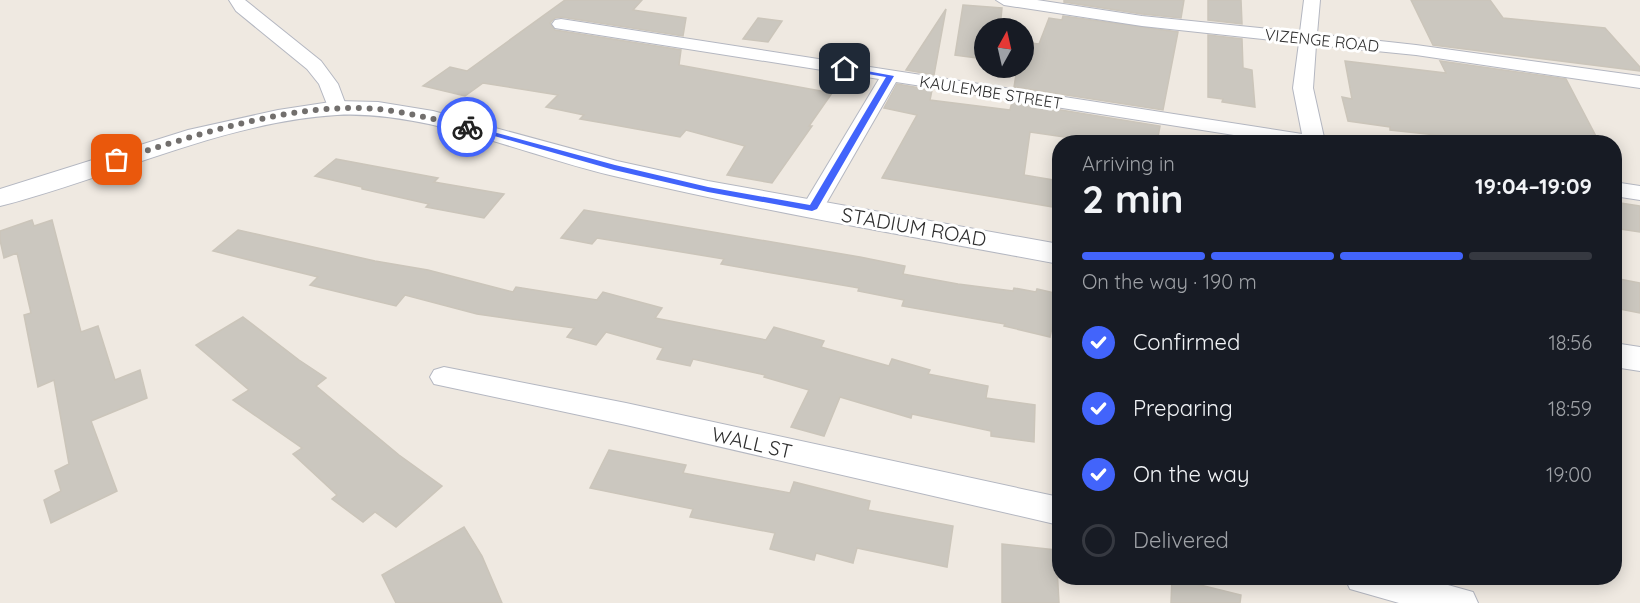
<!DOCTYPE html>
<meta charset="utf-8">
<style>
:root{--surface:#171b24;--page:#242831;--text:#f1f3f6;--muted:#9ea1a6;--line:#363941;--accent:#4264fb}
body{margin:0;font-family:Quicksand,sans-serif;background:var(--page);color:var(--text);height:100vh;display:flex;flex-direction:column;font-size:22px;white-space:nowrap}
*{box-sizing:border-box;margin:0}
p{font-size:20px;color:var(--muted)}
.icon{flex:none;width:33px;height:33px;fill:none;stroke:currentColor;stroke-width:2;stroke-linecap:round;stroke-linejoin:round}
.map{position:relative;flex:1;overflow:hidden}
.details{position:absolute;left:1052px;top:135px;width:570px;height:450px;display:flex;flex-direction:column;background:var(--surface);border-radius:24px;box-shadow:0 3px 15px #0003}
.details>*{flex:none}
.needle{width:39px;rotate:8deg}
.tools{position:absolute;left:974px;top:18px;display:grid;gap:12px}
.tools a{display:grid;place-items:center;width:60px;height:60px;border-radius:50%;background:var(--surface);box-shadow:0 3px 15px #0003;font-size:30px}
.pin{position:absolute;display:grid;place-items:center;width:51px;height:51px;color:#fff;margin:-26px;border-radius:12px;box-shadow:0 3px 9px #0006}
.courier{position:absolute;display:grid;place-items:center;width:60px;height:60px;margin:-30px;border:4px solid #4264fb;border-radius:50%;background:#fff;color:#222;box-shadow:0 2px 8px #0007}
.headline em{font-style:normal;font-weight:700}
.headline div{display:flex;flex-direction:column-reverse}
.headline{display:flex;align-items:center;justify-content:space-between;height:102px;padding:0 30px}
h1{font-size:39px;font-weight:700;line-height:45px}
.bar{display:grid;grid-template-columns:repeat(4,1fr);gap:9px 6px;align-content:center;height:72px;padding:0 30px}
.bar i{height:8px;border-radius:4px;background:var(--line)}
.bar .on{background:var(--accent)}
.bar p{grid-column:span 4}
ol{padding:0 30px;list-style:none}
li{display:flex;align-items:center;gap:18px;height:66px}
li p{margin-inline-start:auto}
li .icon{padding:6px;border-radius:50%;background:var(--accent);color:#fff;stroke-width:4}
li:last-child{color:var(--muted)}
li i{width:33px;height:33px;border:3px solid var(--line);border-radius:50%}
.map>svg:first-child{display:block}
.building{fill:#cbc7bf;stroke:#cbc5ba;stroke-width:1.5}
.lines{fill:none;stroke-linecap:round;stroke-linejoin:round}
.minor-casing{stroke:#b4b7c1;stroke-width:2}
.tertiary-casing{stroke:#b4b7c1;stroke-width:2}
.minor{fill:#fff;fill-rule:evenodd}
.tertiary{fill:#fff;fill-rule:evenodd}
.route{fill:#4264fb}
.done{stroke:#726f6d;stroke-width:6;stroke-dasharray:0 10.8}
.labels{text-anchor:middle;stroke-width:6;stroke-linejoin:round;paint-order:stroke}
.far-street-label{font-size:16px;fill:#2e2e2e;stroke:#fff}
.street-label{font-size:20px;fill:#2e2e2e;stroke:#fff}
</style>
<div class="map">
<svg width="1640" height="603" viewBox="0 0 1640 603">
<rect width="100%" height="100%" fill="#efe9e1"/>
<g class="building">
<polygon points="565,0 642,0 633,10 686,18 683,36 561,17 555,18 550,23 555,30 681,50 679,65 832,93 809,126 812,126 772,183 727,175 745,146 686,130 680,137 609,124 580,119 584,115 546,107 558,95 483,83 465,96 423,86 450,67 467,71"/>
<polygon points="1064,0 1184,0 1181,18 1142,14 1064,2"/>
<polygon points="1208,0 1241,0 1242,24 1208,20"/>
<polygon points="1411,0 1490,0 1503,18 1605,28 1640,67 1640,71 1433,45"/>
<polygon points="963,5 1002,8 1000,28 984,28 984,59 955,55"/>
<polygon points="946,9 934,75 906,70"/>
<polygon points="1063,16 1178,32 1163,110 1014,87 1017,68 1023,68 1023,42 1039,44 1049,18 1062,20"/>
<polygon points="758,18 782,21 768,42 743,39"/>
<polygon points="1208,35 1242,39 1243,68 1252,70 1255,107 1222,102 1223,99 1208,97"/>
<polygon points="1345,61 1446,73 1440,61 1566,79 1599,142 1502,142 1390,130 1390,127 1348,121 1342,97 1352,99"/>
<polygon points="897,84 932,90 930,100 1010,110 1012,102 1160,126 1157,142 1099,142 1030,132 1024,175 1059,181 1059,208 882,178 917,115 884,108"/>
<polygon points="336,159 438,178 434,182 504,194 484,218 426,207 429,204 362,189 362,187 315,176"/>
<polygon points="1614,202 1640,206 1640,232 1614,228"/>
<polygon points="584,210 860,257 905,266 903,274 958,284 1013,291 1014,288 1036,292 1037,289 1059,294 1050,337 1004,326 1005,324 902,306 904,300 858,291 859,288 721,264 724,259 597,238 592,244 561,238"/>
<polygon points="32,220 34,226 52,220 81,332 98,326 115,380 140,370 147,398 91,421 117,491 51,523 44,500 61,491 55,471 69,464 54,380 38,387 24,315 31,313 17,253 4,258 0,240 0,231"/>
<polygon points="238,230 375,261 428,270 513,292 516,287 597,300 603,292 662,308 655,318 766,340 774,327 824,341 821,347 889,366 892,359 930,370 928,374 988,386 986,398 1035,405 1034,442 991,436 991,431 912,414 911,418 840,397 824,436 791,427 809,390 764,377 765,375 693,359 690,366 657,359 663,348 606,332 596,345 567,337 574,328 477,314 405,295 396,306 310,285 318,277 213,251"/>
<polygon points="1614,278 1640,283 1640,313 1614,308"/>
<polygon points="243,317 299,360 326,378 316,386 399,455 442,486 396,527 375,512 363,522 332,499 337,495 293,454 302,448 233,400 249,390 196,345"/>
<polygon points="609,450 686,465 683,473 790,493 794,482 870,501 868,510 953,526 947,567 857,548 853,563 816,553 814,560 770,549 775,533 690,517 693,509 590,488"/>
<polygon points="464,527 482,556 502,603 396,603 382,575"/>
<polygon points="1002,544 1056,550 1059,603 1002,603"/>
<polygon points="1172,578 1241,595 1240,603 1171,603"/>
</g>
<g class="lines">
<defs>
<g id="minor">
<polygon points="229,0 245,0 321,61 338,84 347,108 344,112 330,112 319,84 307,69 236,11"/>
<polygon points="996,0 1037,0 1142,16 1300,32 1304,0 1320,0 1317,34 1416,45 1640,76 1640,88 1416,55 1316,45 1313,88 1325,142 1279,142 896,82 823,209 820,214 812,216 804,214 801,209 879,79 561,29 555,28 552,24 555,20 561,19 1302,134 1293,88 1299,43 1142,26 1004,5"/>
<polygon points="1614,182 1640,186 1640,200 1614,196"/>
<polygon points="444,367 626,403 1059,497 1059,525 626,425 434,384 430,377 434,370"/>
<polygon points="1345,578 1423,578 1473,592 1478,603 1399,603 1350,589"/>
</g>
<g id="tertiary">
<path d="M 337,101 L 378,102 L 433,111 L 617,161 L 708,181 L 1059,244 L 1059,264 C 910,236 761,211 614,176 C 528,156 425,110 337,115 C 222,122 111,178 0,206 L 0,189 L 188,130 L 278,110 Z"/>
<polygon points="1614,343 1640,347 1640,371 1614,367"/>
</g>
</defs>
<use href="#minor" class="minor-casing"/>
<use href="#tertiary" class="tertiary-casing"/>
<use href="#minor" class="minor"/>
<use href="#tertiary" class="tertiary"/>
</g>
<polygon class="route" points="845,67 894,76 817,209 812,211 708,192 614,170 463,127 467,125 615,165 708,187 810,205 886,77 843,70"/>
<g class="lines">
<path class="done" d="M 117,160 C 197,135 292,102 377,109 C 407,112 437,120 467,127"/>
</g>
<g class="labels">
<g class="far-street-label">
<text transform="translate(1322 40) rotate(6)" y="6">VIZENGE ROAD</text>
<text transform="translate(991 92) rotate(9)" y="6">KAULEMBE STREET</text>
</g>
<g class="street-label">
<text transform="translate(914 227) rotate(10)" y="7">STADIUM ROAD</text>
<text transform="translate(752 443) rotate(13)" y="7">WALL ST</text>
</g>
</g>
</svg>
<div class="tools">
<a><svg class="needle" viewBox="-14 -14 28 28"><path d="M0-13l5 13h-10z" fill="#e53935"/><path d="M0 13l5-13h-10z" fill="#9ea1a6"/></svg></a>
</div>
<div class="pin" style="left:117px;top:160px;background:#ea580c"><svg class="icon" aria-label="bag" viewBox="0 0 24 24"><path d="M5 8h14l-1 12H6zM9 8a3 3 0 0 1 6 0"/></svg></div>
<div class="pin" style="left:845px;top:69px;background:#1f2937"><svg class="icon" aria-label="home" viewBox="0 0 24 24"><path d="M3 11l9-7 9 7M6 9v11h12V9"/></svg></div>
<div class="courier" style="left:467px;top:127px"><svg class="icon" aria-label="bike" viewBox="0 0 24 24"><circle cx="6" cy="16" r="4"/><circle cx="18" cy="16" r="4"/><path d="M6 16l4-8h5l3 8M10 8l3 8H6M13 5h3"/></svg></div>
<section class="details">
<div class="headline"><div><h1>2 min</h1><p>Arriving in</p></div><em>19:04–19:09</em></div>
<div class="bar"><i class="on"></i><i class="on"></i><i class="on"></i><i></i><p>On the way · 190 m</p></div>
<ol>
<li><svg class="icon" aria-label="check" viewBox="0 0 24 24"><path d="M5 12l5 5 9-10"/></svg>Confirmed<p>18:56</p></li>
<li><svg class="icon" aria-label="check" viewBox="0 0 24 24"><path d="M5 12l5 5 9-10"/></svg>Preparing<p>18:59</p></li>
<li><svg class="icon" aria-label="check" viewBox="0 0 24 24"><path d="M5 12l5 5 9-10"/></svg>On the way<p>19:00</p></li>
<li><i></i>Delivered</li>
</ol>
</section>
</div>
